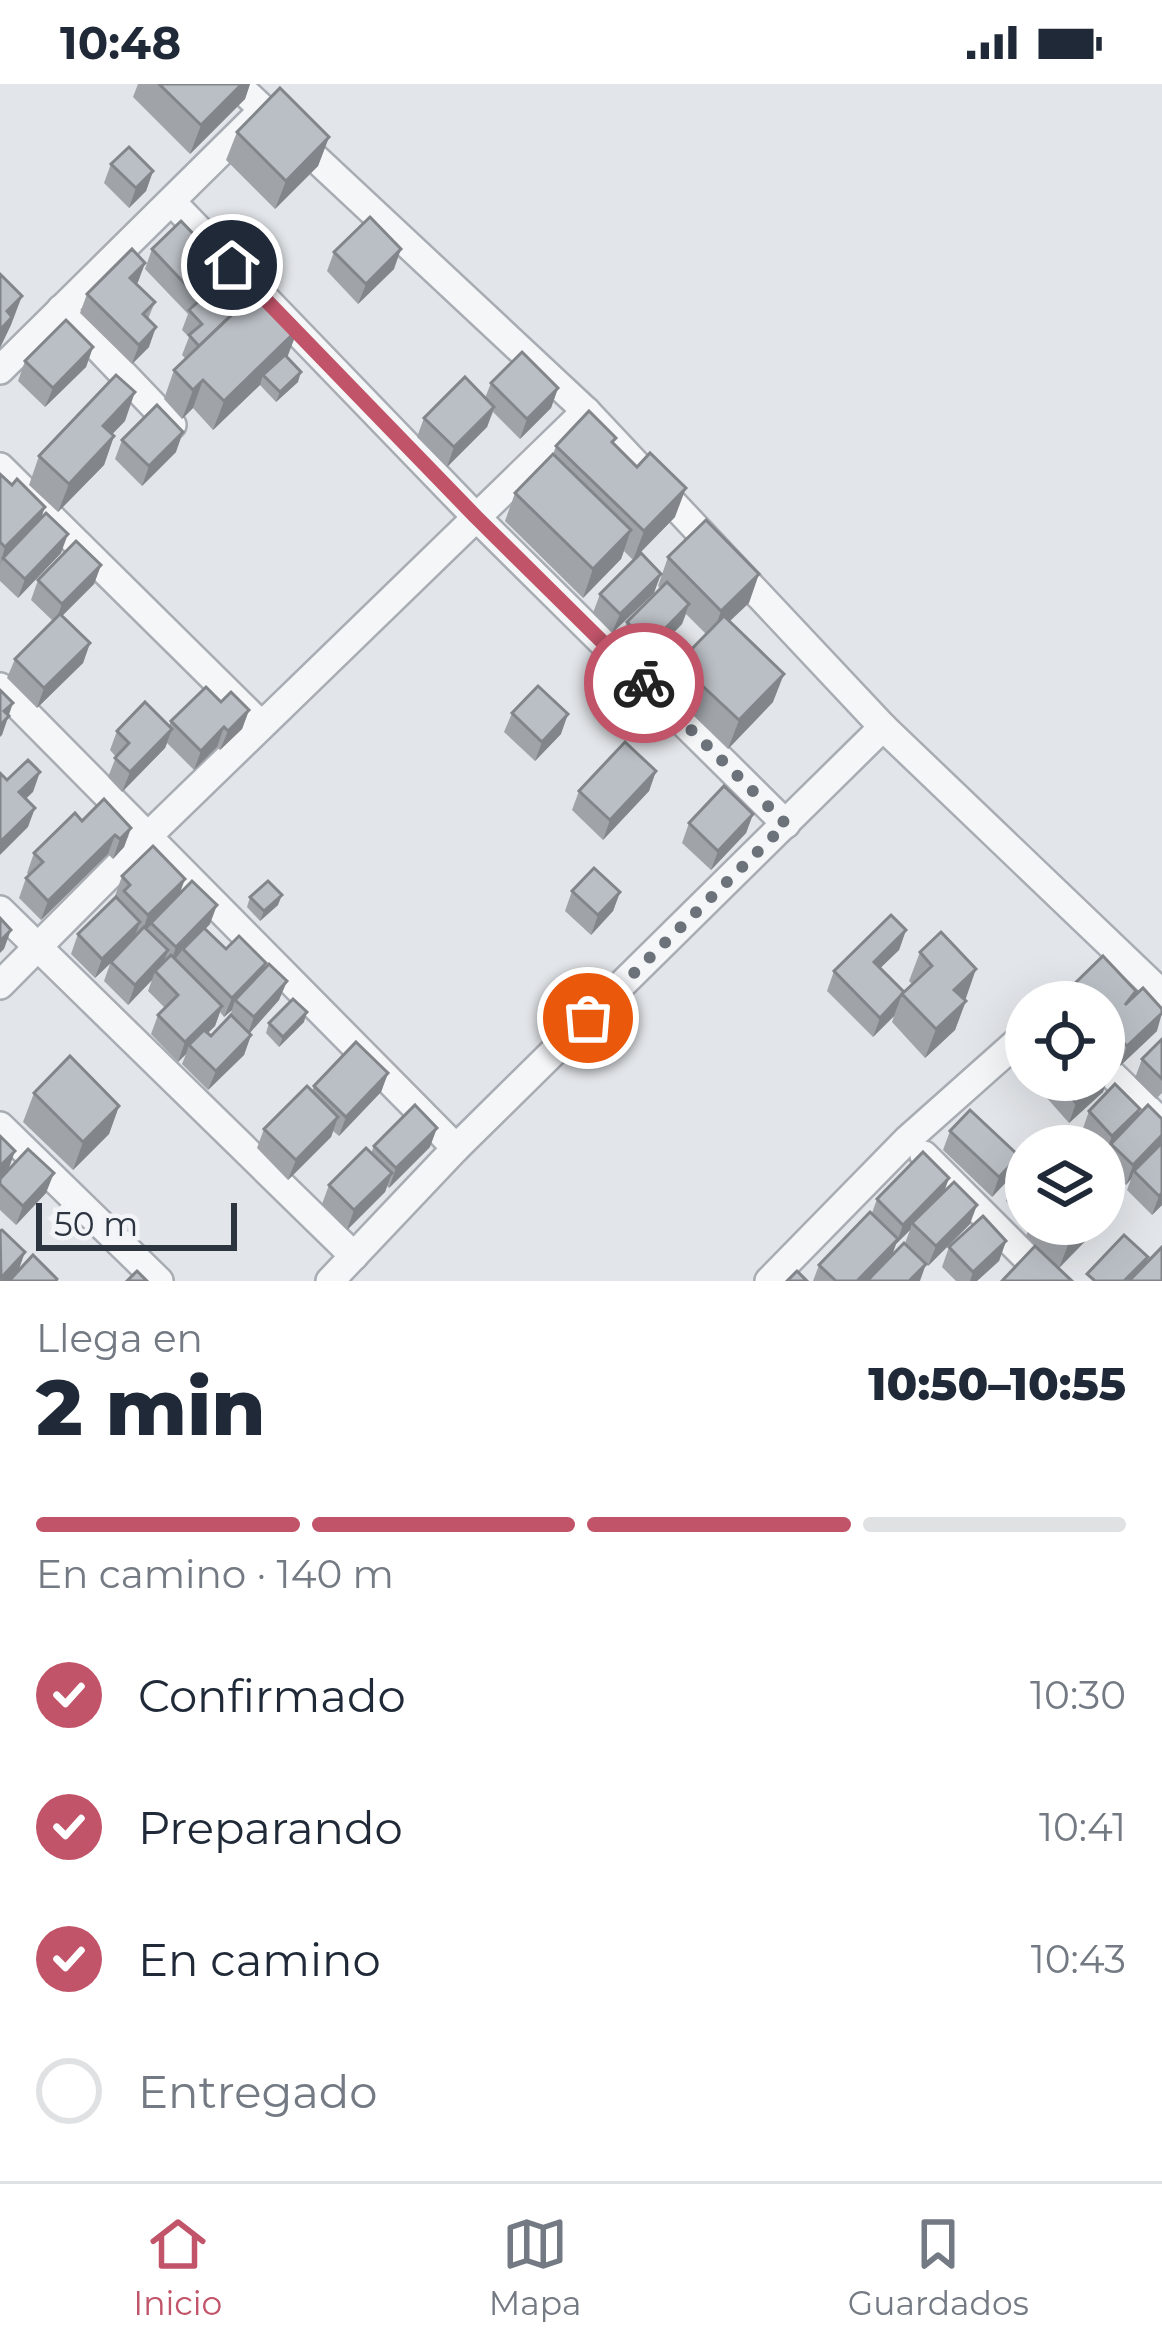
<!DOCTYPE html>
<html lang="es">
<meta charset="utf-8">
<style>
:root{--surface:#fff;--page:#f6f6f7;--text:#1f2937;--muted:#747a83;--line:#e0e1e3;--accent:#c15469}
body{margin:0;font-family:Montserrat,sans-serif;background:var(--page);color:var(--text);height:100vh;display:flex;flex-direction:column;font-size:45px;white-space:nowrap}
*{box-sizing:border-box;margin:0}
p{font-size:39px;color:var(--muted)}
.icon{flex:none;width:66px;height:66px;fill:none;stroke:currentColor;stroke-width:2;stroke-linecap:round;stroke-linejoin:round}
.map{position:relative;height:1197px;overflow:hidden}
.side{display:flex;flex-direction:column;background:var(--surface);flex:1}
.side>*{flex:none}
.fabs{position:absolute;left:1005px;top:897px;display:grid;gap:24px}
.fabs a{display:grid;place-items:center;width:120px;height:120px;border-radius:50%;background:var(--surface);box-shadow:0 12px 48px #0002;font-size:60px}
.scale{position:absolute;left:36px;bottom:30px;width:201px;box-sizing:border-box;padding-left:12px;border:6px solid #2c343f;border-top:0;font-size:33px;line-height:42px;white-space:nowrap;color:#2c343f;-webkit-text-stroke:9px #f2f4f7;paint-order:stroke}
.pin{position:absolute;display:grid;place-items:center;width:102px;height:102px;color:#fff;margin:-51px;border:6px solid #fff;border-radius:50%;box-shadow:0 3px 12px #0007}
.courier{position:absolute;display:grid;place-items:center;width:120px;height:120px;margin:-60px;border:9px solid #c15469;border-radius:50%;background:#fff;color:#222;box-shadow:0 3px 15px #0007}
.summary em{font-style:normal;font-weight:800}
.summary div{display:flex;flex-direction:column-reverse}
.summary{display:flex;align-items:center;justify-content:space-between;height:204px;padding:0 36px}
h1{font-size:78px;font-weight:800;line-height:90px}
.bar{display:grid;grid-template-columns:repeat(4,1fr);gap:18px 12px;align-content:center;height:144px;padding:0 36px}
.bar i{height:15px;border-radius:9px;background:var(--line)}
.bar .on{background:var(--accent)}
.bar p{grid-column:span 4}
ol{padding:0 36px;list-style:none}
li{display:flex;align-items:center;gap:36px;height:132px}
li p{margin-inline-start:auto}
li .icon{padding:12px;border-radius:50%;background:var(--accent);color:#fff;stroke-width:4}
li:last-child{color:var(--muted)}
li i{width:66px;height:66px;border:6px solid var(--line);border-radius:50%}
.status{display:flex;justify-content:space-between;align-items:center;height:84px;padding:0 60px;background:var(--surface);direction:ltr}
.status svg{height:33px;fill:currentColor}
.dock{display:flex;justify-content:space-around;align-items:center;height:168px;border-top:3px solid var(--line);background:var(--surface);font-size:33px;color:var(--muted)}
.dock a{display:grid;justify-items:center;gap:6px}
.dock .on{color:var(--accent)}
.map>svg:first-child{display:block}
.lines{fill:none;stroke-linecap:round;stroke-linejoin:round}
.minor-casing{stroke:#a8acb3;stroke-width:32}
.minor{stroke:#f4f6f8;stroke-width:27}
.wall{fill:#a0a4a9;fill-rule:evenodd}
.shaded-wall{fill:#82868a}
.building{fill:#babfc5;stroke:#82868a;stroke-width:3}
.done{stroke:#6c727a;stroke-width:12;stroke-dasharray:0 21.6}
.route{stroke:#c15469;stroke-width:15}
</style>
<div class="status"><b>10:48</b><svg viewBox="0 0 49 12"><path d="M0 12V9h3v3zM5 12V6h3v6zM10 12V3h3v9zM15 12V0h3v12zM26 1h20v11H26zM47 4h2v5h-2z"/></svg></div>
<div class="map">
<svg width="1162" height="1197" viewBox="0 0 1162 1197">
<rect width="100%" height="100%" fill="#e2e5e9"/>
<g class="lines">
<defs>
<g id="minor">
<polyline points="236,0 586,327 883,643 1162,910"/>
<polyline points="172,118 476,433 786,740"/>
<polyline points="61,225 172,341"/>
<polyline points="0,286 257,32"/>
<polyline points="0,383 254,634"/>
<polyline points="0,603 456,1064"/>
<polyline points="0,826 354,1172"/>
<polyline points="0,901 148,752 586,327"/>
<polyline points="1104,983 1162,1039"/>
<polyline points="0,1042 159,1197"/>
<polyline points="924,1071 1050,1197"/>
<polyline points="330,1197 456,1064 883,643"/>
<polyline points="769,1197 908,1055 1026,950"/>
</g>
</defs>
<use href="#minor" class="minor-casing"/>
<use href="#minor" class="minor"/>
</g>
<g class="wall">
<polygon points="138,0 250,0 245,15 190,70 133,13"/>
<polygon points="237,48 329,53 318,82 275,125 226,76"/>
<polygon points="111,80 153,87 146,107 129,124 104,99"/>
<polygon points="152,165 288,274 298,298 276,318 260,301 213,346 193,324 182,335 164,315 174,286 186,275 182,271 189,253 182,246 188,230 145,185"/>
<polygon points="334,168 394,185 358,220 327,187"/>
<polygon points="145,179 137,200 155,218 148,235 149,263 132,280 80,229 87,210"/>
<polygon points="93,263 86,283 45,323 18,297 25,277"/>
<polygon points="491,299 558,304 551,324 520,355 493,328 487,343 447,383 417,353 424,334 485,314"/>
<polygon points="125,337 112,350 114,352 104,381 58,428 29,401 39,372"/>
<polygon points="122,356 176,368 142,402 115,375"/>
<polygon points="614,360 675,433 633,476 624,467 621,475 583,514 505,437 515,409 553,370 556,362"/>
<polygon points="0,390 12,401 45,423 41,434 61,469 18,514 0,497"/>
<polygon points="668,473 749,519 729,537 773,618 728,665 668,607 678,579 706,550 686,530 682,540 643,580 620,557 627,538 661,505 658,502"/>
<polygon points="101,481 94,500 62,532 90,559 83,579 37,624 7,594 15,575 53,537 31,516 38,496"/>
<polygon points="654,509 612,549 593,529 600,510"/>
<polygon points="221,618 249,626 242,645 220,666 217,663 194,686 167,659 165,664 122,708 108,693 116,673 110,666 117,647 169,642 171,637"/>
<polygon points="512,629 561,650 535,677 504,648"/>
<polygon points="656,687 649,707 603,756 572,726 579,707"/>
<polygon points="753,730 746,749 711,786 682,759 689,739"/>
<polygon points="82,737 131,744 124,763 113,775 108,770 41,836 19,814 26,794 29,791 27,789 34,769"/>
<path d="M 122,792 L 180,809 L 210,840 L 205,845 L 226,865 L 287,897 L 279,916 L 249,950 L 251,951 L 244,971 L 208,1006 L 182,980 L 186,970 L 178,978 L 151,950 L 158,931 L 165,924 L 148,907 L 152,896 L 128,921 L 104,897 L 110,880 L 95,894 L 71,870 L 78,850 L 120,818 L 115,812 ZM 232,926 L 229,934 L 211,952 L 208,949 L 215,942 L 220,928 L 224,933 Z"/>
<polygon points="572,807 620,808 613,827 591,851 565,827"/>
<polygon points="250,813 278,821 260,837 247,823"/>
<polygon points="906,846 899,866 880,884 904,908 912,900 909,897 920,868 966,914 955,946 925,974 892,938 894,932 873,953 827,907 834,887"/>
<polygon points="1064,910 1134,912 1157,947 1120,982 1104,966 1104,918 1061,918"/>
<polygon points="304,938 279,963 266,949 269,939"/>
<polygon points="1162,955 1162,1009 1156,1015 1135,994 1142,975"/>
<polygon points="1026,960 1026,987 1019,980"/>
<polygon points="388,989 381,1008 339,1052 333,1047 331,1053 288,1096 257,1064 264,1045 312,1007 314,1002"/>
<polygon points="1035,996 1104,996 1103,1008 1069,1039 1046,1013 1052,996 1043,1005"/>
<polygon points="34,1009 119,1022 109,1050 73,1086 23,1038"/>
<polygon points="1140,1025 1137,1033 1162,1121 1152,1131 1127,1106 1131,1095 1126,1101 1104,1079 1108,1069 1105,1071 1104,1070 1104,1062 1097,1062 1082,1047 1089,1027"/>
<polygon points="950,1047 1019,1072 1012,1092 992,1113 943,1066"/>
<polygon points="374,1062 430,1063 389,1104 387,1102 385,1108 347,1146 322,1120 329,1101 371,1069"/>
<polygon points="1026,1084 1025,1136 1006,1117 1013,1097"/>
<polygon points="8,1086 46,1109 16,1141 0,1126 0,1095"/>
<polygon points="944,1107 970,1140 928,1182 905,1159 910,1146 896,1160 892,1171 920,1197 813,1197 819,1181 872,1129 877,1115"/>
<polygon points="1031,1140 1102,1140 1059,1184 1026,1152"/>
<polygon points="1006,1157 999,1177 977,1197 956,1197 942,1183 949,1163"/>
</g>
<g class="shaded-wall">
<polygon points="242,0 250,0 245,15 190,70 201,41"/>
<polygon points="329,53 318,82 275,125 286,97"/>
<polygon points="153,87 146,107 129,124 136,104"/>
<polygon points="401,165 394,185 358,220 366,200"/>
<polygon points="145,179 138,198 123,213 130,194"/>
<polygon points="22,212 11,241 0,264 0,246 7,227"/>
<polygon points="156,243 149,263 132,280 139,261"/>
<polygon points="298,245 287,274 263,291 260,301 213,346 224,317"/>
<polygon points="93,263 86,283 45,323 53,304"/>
<polygon points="301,288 298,298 276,318 280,308"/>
<polygon points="203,296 193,324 182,335 193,306"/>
<polygon points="558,304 551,324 520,355 527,335"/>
<polygon points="135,308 125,337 93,370 103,342"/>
<polygon points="494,323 487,343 447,383 454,363"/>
<polygon points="183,348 176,368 142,402 149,382"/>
<polygon points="114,352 104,381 58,428 69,400"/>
<polygon points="686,404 675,433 633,476 644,447"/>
<polygon points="45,423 38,442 3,474 0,481 5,463"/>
<polygon points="631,446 621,475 583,514 593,485"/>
<polygon points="68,450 61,469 18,514 25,495"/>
<polygon points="101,481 94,500 55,539 62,520"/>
<polygon points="661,490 654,509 612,549 620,530"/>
<polygon points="759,490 749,519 711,555 721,527"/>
<polygon points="689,520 682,540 643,580 650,560"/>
<polygon points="90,559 83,579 37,624 44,604"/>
<polygon points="784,590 773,618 728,665 739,636"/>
<polygon points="13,619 2,651 0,653 0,639 4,627"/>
<polygon points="249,626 242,645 220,666 228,647"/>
<polygon points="568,630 561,650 535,677 542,658"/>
<polygon points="224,643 217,663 194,686 201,667"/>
<polygon points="172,645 165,664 122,708 130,688"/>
<polygon points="656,687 649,707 603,756 610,736"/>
<polygon points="40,688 33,708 12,728 19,708"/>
<polygon points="35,724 28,743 0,771 0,758"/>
<polygon points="753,730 746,749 711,786 718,767"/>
<polygon points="131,744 124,763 113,775 120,755"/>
<polygon points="115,751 108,770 41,836 48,817"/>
<polygon points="185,795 178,814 141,851 148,831"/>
<polygon points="620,808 613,827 591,851 598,831"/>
<polygon points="282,811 278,821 260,837 264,827"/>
<polygon points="217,821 210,840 185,866 183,865 169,883 176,863"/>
<polygon points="140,838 133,857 95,894 102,875"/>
<polygon points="11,846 4,865 0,869 0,857"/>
<polygon points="906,846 899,866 867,897 874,878"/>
<polygon points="168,866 161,886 155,887 152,896 128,921 135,901"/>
<polygon points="266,879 259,899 235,916 232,926 224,933 232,914"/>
<polygon points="976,885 966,914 944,934 954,906"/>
<polygon points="287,897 279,916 247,952 254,933"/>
<polygon points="901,913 894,932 873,953 880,934"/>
<polygon points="966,917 955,946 925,974 936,945"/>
<polygon points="222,922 215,942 192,964 189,961 186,970 178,978 185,958"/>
<polygon points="307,928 304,938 279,963 283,953"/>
<polygon points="1162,929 1157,947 1120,982 1127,962"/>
<polygon points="251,951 244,971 208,1006 216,987"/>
<polygon points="388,989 381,1008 339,1052 346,1033"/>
<polygon points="1110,989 1103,1008 1069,1039 1076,1019"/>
<polygon points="119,1022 109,1050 73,1086 83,1058"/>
<polygon points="1140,1025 1133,1044 1111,1060 1105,1071 1112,1052"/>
<polygon points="338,1033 331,1053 288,1096 296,1076"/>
<polygon points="437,1044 430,1063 389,1104 396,1084"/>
<polygon points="1162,1051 1162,1064 1134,1087 1131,1095 1126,1101 1133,1081"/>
<polygon points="15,1067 8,1087 0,1094 0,1082"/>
<polygon points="1019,1072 1012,1092 992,1113 999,1093"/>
<polygon points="54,1089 46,1109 16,1141 23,1122"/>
<polygon points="392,1089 385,1108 347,1146 354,1126"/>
<polygon points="949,1094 942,1114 912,1139 910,1146 896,1160 891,1174 869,1197 857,1197 898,1155 903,1141"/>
<polygon points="1121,1102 1111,1131 1104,1138 1104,1120"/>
<polygon points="1162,1109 1162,1121 1152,1131 1159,1112"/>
<polygon points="977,1121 970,1140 928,1182 936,1162"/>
<polygon points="1085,1140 1102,1140 1059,1184 1070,1156"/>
<polygon points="1006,1157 999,1177 977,1197 970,1197 973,1188"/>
<polygon points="25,1168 18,1188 9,1197 0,1197"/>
<polygon points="1148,1173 1141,1192 1136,1197 1124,1197"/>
<polygon points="926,1180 920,1197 909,1197"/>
</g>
<g class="building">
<polygon points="159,0 242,0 201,41"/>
<polygon points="280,4 329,53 286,97 237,48"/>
<polygon points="129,63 153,87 136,104 111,80"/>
<polygon points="370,133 401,165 366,200 334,168"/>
<polygon points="181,137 252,211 199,262 189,251 202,240 189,226 200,216 152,165"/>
<polygon points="132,165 145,179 130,194 155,218 143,230 156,243 139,261 87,210"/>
<polygon points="0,190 22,212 7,227 12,233 0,246"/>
<polygon points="259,205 298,245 224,317 203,296 193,306 174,286"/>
<polygon points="66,236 93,263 53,304 25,277"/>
<polygon points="522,268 558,304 527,335 491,299"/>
<polygon points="285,271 301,288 280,308 263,291"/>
<polygon points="116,291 135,308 103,342 114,352 69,400 39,372"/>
<polygon points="465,293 494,323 454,363 424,334"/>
<polygon points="157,321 183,348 149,382 122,356"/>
<polygon points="589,327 616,354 612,358 637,383 650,369 686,404 644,447 556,362"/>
<polygon points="553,370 631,446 593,485 515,409"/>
<polygon points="0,390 12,401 17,395 45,423 5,463 0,458"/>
<polygon points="46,429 68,450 25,495 3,474"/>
<polygon points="706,436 759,490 721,527 668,473"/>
<polygon points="76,457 101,481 62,520 38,496"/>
<polygon points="641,469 661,490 620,530 600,510"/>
<polygon points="667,498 689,520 650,560 627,538"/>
<polygon points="60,530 90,559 44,604 15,575"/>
<polygon points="724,532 784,590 739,636 678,579"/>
<polygon points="538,602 568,630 542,658 512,629"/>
<polygon points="206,603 221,618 231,608 249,626 228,647 224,643 201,667 171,637"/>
<polygon points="0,606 13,619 4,627 9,632 0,641"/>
<polygon points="145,618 172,645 130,688 115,674 129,659 117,647"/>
<polygon points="625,658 656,687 610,736 579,707"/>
<polygon points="28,676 40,688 19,708 35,724 0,758 0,689 7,696"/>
<polygon points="724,702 753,730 718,767 689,739"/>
<polygon points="104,715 131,744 120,755 115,751 48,817 26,794 43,778 34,769 75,729 82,737"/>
<polygon points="153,762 185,795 148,831 124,807 130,801 122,792"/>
<polygon points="594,784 620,808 598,831 572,807"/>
<polygon points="192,797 217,821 176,863 151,839"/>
<polygon points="268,797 282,811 264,827 250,813"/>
<polygon points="116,813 140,838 102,875 78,850"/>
<polygon points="891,831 906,846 874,878 904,908 880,934 834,887"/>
<polygon points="0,834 11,846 0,857"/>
<polygon points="144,843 168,866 135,901 111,878"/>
<polygon points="204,844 226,865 239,852 266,879 232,914 183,865"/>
<polygon points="941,848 976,885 954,906 966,917 936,945 902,910 932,882 920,868"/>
<polygon points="171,871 222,922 185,958 158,931 178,911 155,887"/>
<polygon points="1103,872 1136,907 1125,921 1143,904 1162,925 1162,929 1127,962 1104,939 1104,918 1072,918 1064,910"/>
<polygon points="269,880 287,897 254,933 235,916"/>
<polygon points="293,915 307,928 283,953 269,939"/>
<polygon points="231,931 251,951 216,987 189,961 204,946 211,952"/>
<polygon points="1162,955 1162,995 1142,975"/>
<polygon points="356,958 388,989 346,1033 314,1002"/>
<polygon points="70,972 119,1022 83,1058 34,1009"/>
<polygon points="1055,996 1102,996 1076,1019"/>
<polygon points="1115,1000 1140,1025 1112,1052 1089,1027"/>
<polygon points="307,1002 338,1033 296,1076 264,1045"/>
<polygon points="415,1021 437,1044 396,1084 374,1062"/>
<polygon points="1148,1021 1162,1035 1162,1051 1133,1081 1111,1060"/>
<polygon points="970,1026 1019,1072 999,1093 950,1047"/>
<polygon points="0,1052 15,1067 0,1082"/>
<polygon points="1162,1059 1162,1109 1159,1112 1134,1087"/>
<polygon points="366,1064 392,1089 354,1126 329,1101"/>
<polygon points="28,1065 54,1089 23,1122 0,1100 0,1095"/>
<polygon points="923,1068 949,1094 903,1141 877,1115"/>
<polygon points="1026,1084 1026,1110 1013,1097"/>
<polygon points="1104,1085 1121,1102 1104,1120"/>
<polygon points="954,1098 977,1121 936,1162 912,1139"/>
<polygon points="870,1128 898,1155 857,1197 836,1197 819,1181"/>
<polygon points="983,1132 1006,1157 973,1188 949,1163"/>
<polygon points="1054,1140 1085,1140 1070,1156"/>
<polygon points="2,1146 25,1168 1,1194 0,1147"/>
<polygon points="1124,1151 1148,1173 1124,1197 1095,1197 1087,1190"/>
<polygon points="904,1159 926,1180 909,1197 867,1197"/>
<polygon points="1035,1162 1072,1197 1002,1197"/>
<polygon points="1162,1163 1162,1197 1129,1197"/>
<polygon points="33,1171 57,1195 56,1197 9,1197"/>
<polygon points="137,1187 147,1197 127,1197"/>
<polygon points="797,1187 807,1197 787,1197"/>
</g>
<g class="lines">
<polyline class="done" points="588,934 786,740 644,599"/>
<polyline class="route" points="232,181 476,433 644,599"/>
</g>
</svg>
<div class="fabs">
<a><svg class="icon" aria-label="locate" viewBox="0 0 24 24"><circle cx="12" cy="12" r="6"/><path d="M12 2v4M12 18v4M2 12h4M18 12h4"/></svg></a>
<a><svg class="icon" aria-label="layers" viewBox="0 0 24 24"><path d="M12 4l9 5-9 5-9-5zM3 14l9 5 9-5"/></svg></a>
</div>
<div class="scale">50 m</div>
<div class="pin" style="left:588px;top:934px;background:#ea580c"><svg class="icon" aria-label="bag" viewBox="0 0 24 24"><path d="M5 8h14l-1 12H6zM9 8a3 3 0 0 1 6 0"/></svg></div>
<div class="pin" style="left:232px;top:181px;background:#1f2937"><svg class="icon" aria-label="home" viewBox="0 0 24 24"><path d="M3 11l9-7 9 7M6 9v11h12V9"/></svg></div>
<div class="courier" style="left:644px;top:599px"><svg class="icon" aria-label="bike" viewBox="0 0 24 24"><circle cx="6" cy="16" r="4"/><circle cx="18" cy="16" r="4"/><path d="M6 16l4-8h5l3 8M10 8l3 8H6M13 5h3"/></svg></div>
</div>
<section class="side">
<div class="summary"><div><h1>2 min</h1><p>Llega en</p></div><em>10:50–10:55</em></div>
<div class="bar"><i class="on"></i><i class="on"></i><i class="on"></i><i></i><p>En camino · 140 m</p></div>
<ol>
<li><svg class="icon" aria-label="check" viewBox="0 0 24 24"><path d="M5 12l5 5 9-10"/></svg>Confirmado<p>10:30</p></li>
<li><svg class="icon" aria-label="check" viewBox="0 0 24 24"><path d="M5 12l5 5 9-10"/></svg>Preparando<p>10:41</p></li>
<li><svg class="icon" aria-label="check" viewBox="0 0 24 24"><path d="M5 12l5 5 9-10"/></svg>En camino<p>10:43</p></li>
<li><i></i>Entregado</li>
</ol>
</section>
<nav class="dock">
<a class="on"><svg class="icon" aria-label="home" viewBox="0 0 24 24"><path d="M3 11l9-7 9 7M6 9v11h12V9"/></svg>Inicio</a>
<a><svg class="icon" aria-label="map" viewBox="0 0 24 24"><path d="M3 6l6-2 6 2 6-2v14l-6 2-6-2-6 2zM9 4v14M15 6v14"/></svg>Mapa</a>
<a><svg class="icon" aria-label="saved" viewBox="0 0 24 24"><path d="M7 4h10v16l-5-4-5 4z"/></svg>Guardados</a>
</nav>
